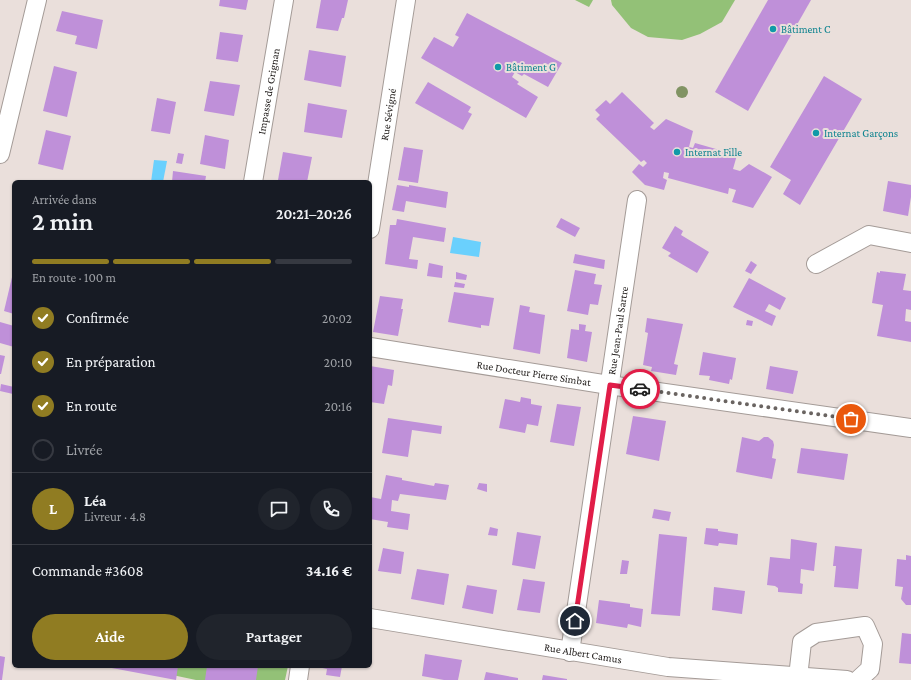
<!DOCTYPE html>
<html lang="fr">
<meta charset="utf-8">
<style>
:root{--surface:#171b24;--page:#20242c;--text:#f1f3f6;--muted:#9ea1a6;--line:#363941;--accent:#907c22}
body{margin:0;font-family:"Crimson Pro",serif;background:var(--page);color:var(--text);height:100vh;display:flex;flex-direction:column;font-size:15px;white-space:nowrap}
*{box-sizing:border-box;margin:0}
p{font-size:13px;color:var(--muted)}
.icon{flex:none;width:22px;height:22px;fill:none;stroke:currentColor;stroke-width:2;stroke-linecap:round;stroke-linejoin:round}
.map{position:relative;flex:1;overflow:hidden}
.details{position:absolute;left:12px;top:180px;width:360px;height:488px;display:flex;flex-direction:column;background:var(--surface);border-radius:6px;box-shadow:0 1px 3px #0004}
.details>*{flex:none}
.pin{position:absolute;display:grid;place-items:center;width:34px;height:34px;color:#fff;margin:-17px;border:2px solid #fff;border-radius:50%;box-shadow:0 1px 4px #0007}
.courier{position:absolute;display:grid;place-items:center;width:40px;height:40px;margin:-20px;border:3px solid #e11d48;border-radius:50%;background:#fff;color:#222;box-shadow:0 1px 5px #0007}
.summary em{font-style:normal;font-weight:600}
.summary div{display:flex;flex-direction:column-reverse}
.summary{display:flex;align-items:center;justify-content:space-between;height:68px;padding:0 20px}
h1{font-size:26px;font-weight:600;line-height:30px}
.bar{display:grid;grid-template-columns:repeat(4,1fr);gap:6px 4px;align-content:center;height:48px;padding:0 20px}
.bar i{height:5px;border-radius:3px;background:var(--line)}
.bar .active{background:var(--accent)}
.bar p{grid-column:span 4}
.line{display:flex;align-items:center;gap:10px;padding:0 20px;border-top:1px solid var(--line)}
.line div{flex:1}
.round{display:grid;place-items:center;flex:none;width:42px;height:42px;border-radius:21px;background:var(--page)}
ol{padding:0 20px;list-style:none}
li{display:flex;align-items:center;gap:12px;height:44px}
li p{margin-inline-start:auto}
li .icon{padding:4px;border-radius:50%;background:var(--accent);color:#fff;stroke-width:4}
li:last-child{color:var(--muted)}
li i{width:22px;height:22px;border:2px solid var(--line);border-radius:50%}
.action{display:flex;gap:8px;margin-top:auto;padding:8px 20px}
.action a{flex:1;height:46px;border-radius:24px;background:var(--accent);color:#fff;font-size:16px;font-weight:600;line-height:46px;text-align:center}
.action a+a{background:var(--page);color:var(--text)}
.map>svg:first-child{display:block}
.green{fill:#93c177}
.water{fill:#6ad0fd}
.building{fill:#bf90d9}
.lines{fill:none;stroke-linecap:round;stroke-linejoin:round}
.minor-casing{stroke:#a49b97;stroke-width:20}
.minor{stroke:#fff;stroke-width:18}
.tree{fill:#819363}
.done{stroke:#6a6461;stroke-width:4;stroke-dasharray:0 7.2}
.route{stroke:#e11d48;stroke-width:5}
.culture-dot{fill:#0f9aa8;stroke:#eadfdb;stroke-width:1.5}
.labels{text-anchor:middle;stroke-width:4;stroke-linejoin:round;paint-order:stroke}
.culture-label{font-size:11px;fill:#0d838f;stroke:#eadfdb;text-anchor:start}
.street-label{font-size:11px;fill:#25211f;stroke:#eadfdb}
</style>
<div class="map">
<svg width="911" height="680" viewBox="0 0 911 680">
<rect width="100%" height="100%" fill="#eadfdb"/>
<g class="green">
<polygon points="575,0 593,0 589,7"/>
<polygon points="611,0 735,0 722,22 700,34 682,40 648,37 631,28 612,5"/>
<polygon points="130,666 288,666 285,680 196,680"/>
</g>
<g class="water">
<polygon points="154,160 167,161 163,182 151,182"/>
<polygon points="453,237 481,242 479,257 450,253"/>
</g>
<g class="building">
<polygon points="220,0 248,0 246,10 219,6"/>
<polygon points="321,0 348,0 344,18 342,18 338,31 316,28"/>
<polygon points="768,0 811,0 748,111 715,92"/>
<polygon points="62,11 103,20 97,49 75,44 77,36 56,31"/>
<polygon points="467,13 562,63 548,87 524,74 522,76 515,72 512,77 519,82 517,84 538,97 526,118 421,58 434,37 453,47 459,37 455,35"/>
<polygon points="220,32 243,35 238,62 216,59"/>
<polygon points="309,50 346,56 341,87 304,80"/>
<polygon points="54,66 77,72 67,117 43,111"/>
<polygon points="824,76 862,99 800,205 783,194 791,180 770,167"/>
<polygon points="210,81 240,85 234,116 204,111"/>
<polygon points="428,82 471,107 468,112 472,114 463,130 415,103"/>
<polygon points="622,92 654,123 650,127 654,130 666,119 693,131 689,147 693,148 695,143 737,155 733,169 740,171 749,164 772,177 753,208 732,202 736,190 729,188 728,194 668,178 669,173 664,172 663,178 667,180 664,190 645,185 632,172 639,164 643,167 647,163 644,160 641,162 596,119 600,115 595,110 606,100 610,104"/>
<polygon points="157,98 176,102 170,134 151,131"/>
<polygon points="308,103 347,110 342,138 304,132"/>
<polygon points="46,130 71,136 63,170 38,164"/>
<polygon points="205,135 229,140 225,169 200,164"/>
<polygon points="404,147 423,150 418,183 398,180"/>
<polygon points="283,152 312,157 307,182 288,182 278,180"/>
<polygon points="178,153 184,154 182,164 176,163"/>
<polygon points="173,171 206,176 205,182 172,182"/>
<polygon points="888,181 911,185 911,197 908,216 883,211"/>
<polygon points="397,185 409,187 409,185 448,192 446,208 406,201 404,212 392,210"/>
<polygon points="561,218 580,228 575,237 556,227"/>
<polygon points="397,219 446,228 444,242 413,237 409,259 418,260 417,269 385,264 390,225 396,225"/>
<polygon points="675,226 683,231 681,235 709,252 697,273 668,256 671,253 662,248"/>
<polygon points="575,254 605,260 604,269 573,263"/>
<polygon points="751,261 757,265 751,274 745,271"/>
<polygon points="429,263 443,266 442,278 427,276"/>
<polygon points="575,270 596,274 594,284 602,285 598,305 590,304 588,315 567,311"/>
<polygon points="880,271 906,274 903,290 911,291 911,310 906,309 905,321 911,322 911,342 877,336 883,305 872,303 877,272 880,273"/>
<polygon points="456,272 467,275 466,280 456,279"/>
<polygon points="13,273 14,273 14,314 4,311"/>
<polygon points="749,278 786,298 780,310 769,304 765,311 776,316 772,326 733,307"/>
<polygon points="455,282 465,284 464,288 454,287"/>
<polygon points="454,292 494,298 489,326 481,325 481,328 448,322"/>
<polygon points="380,296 403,299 401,309 403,309 398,336 373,332"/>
<polygon points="520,305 530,307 529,312 545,315 540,354 513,349"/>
<polygon points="647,318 683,324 674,364 678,365 676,375 651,371 652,367 643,365 648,333 645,332"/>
<polygon points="747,320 753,321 752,326 746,325"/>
<polygon points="0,322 14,326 14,347 0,343"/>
<polygon points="579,324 586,325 585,331 592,332 587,362 567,358 571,329 579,330"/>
<polygon points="703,352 736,358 732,380 730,379 729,384 709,380 710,376 699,375"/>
<polygon points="0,355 5,356 1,374 0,374"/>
<polygon points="370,366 394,370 392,386 388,385 384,404 370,402"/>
<polygon points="770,366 798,371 793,394 766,389"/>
<polygon points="1,384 14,387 14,398 12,398 13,394 0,391"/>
<polygon points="521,397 531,399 531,404 542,406 538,426 527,424 525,433 499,428 505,399 520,402"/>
<polygon points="557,404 581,407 574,446 550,442"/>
<polygon points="633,416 666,421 659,461 626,454"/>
<polygon points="388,418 442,426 441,434 412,430 408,457 382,453"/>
<polygon points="742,437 759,441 764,437 768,437 773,441 774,445 772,458 776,459 772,479 736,472"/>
<polygon points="801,448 848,454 844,480 797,473"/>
<polygon points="386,475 402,478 402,480 434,486 435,483 449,485 446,500 400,494 398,501 392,500 391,511 410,514 408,530 387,527 388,522 370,519 370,497 381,499"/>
<polygon points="479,483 487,484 487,492 477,489"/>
<polygon points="654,509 671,512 669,521 652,518"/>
<polygon points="490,527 498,529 497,536 488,535"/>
<polygon points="706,528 718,529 718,531 738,534 737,545 719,543 718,546 704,544"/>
<polygon points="517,532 541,536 535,569 512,565"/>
<polygon points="659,534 687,537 680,616 651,614"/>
<polygon points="791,539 817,543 814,571 801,569 800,583 803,584 802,594 778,592 778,588 775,586 767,585 770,557 790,559"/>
<polygon points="835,546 862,549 858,589 834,587 836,566 833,566"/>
<polygon points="383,548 404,552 401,574 378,571"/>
<polygon points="906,555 911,556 911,605 906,605 901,599 903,587 895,586 897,559 906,560"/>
<polygon points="622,560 629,561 627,574 620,574"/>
<polygon points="417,569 449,574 444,605 411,599"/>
<polygon points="523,579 545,582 540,613 517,610"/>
<polygon points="467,585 497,590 493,614 462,608"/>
<polygon points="714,587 745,591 742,614 712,610"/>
<polygon points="599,600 630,604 630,607 643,609 641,627 628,624 627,628 596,623"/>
<polygon points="902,633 911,634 911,664 899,663"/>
<polygon points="425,654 462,660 458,680 444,680 422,676"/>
<polygon points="0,656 5,657 2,680 0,680"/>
<polygon points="101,666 178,666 176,680"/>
<polygon points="207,666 258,666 256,680 205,680"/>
<polygon points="319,666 342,666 340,677 326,675 327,669 318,667"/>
<polygon points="486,672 518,678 518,680 484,680"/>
<polygon points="543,675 567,679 567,680 542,680"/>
</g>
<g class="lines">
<defs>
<g id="minor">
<polyline points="0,154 37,0"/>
<path id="s1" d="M 253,182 L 284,0"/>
<path id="s2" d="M 370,229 L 406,0"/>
<polyline points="816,264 869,235 911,243"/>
<path id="s3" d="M 370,347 L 609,385 L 911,428"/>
<path id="s4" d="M 370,618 L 668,667 L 847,680"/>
<path id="s5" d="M 570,652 L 637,200"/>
<polyline points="798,677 802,642 816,633 865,626 873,644 870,669 858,680"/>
<polyline points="298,680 300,666"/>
</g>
</defs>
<use href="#minor" class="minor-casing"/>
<use href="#minor" class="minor"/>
</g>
<circle class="tree" cx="682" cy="92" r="6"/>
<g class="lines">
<polyline class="done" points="640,389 851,419"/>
<polyline class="route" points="575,621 610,385 640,389"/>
</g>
<g class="culture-dot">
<circle cx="773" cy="29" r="4"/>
<circle cx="498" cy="67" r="4"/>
<circle cx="816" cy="133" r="4"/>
<circle cx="677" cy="152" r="4"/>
</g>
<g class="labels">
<g class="culture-label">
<text x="781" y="33">Bâtiment C</text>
<text x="506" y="71">Bâtiment G</text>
<text x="824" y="137">Internat Garçons</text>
<text x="685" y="156">Internat Fille</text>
</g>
<g class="street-label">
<text dy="4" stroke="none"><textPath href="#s1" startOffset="92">Impasse de Grignan</textPath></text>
<text dy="4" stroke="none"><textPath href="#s2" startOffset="116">Rue Sévigné</textPath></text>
<text dy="4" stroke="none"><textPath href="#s5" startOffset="325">Rue Jean-Paul Sartre</textPath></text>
<text dy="4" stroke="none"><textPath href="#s3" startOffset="166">Rue Docteur Pierre Simbat</textPath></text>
<text dy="4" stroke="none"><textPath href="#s4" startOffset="216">Rue Albert Camus</textPath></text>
</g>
</g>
</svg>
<div class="pin" style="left:851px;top:419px;background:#ea580c"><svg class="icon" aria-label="bag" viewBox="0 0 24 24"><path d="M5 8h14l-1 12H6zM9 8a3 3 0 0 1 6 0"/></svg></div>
<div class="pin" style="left:575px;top:621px;background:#1f2937"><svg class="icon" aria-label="home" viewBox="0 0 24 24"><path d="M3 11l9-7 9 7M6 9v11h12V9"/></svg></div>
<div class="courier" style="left:640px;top:389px"><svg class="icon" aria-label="car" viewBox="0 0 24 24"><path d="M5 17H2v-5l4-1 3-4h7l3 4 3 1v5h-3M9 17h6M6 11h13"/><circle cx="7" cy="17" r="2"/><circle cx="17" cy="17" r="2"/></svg></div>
<section class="details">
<div class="summary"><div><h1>2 min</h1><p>Arrivée dans</p></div><em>20:21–20:26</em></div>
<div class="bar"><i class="active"></i><i class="active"></i><i class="active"></i><i></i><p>En route · 100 m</p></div>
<ol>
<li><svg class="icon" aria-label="check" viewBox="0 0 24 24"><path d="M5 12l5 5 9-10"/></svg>Confirmée<p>20:02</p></li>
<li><svg class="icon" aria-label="check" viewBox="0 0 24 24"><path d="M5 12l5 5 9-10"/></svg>En préparation<p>20:10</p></li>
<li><svg class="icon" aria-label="check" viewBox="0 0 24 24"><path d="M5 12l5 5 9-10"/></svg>En route<p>20:16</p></li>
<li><i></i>Livrée</li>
</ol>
<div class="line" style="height:72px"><b class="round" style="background:var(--accent);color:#fff">L</b><div><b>Léa</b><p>Livreur · 4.8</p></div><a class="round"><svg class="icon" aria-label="chat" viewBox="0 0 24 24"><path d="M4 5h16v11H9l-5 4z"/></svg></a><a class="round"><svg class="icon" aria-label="phone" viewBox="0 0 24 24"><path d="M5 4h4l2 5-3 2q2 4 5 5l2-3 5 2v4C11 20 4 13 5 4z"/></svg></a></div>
<div class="line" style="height:52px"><div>Commande #3608</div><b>34.16 €</b></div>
<div class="action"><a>Aide</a><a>Partager</a></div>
</section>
</div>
